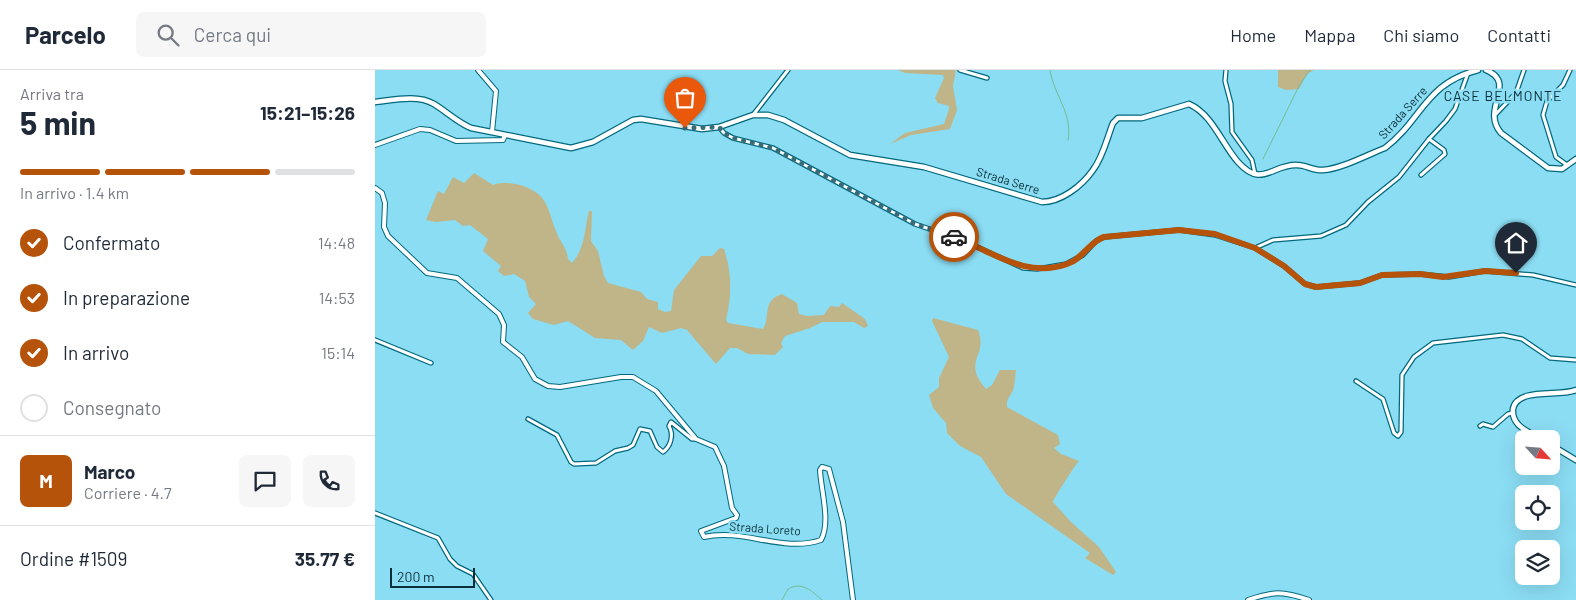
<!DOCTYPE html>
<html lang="it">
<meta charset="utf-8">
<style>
:root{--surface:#fff;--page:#f6f6f7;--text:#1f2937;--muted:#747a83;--line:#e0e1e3;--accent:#b45309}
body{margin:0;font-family:Barlow,sans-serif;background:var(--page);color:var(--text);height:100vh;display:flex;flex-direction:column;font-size:19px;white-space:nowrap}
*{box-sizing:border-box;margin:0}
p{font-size:16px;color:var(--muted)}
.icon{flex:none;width:28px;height:28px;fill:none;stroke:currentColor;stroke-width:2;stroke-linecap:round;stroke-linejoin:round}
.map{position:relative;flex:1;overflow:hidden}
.details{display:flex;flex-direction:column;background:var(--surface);width:375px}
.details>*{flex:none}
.needle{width:32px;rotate:116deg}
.tools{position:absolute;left:1140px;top:360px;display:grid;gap:10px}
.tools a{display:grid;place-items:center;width:45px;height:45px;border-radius:8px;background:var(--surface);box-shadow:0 5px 20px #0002;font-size:25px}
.scale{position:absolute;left:15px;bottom:12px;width:85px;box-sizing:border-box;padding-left:5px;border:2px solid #0a2f38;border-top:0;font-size:14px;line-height:18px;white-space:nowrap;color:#0a2f38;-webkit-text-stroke:4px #8bddf4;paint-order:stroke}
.pin{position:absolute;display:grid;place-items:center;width:42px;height:42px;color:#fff;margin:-51px -21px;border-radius:50% 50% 50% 0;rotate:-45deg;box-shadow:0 0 5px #0007}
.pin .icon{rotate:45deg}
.courier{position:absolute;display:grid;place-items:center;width:50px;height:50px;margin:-25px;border:4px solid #b45309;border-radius:50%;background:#fff;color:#222;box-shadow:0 1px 6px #0007}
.head em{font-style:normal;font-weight:700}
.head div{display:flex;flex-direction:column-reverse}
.head{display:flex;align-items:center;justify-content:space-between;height:85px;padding:0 20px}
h1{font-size:32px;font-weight:700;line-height:38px}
.bar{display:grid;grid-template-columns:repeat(4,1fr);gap:8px 5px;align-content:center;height:60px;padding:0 20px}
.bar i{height:6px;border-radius:4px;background:var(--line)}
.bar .active{background:var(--accent)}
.bar p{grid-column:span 4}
.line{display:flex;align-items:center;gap:12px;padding:0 20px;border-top:1px solid var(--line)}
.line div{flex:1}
.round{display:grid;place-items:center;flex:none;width:52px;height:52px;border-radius:8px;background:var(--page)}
ol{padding:0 20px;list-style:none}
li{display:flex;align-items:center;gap:15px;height:55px}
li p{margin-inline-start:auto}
li .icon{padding:5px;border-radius:50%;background:var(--accent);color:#fff;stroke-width:4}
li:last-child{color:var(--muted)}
li i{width:28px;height:28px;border:2px solid var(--line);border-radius:50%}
header{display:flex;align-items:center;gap:30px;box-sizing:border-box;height:70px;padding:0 25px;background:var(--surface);border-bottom:1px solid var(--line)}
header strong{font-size:24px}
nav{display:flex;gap:28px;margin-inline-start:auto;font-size:18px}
.search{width:350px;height:45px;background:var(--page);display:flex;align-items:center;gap:12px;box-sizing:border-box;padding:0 18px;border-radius:8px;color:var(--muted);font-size:19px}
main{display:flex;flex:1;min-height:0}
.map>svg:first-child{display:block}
.green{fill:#bfb588}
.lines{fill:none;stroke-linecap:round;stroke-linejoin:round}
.stream{stroke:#74bd92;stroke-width:1}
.minor-casing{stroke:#00697d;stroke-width:5.5}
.tertiary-casing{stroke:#00697d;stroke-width:6}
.secondary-casing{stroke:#00697d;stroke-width:7}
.minor{stroke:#fff;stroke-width:3}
.tertiary{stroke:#fff;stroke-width:4}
.secondary{stroke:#fff;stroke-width:4.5}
.done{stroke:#376c7a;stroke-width:5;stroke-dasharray:0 9}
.route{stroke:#b45309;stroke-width:6}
.labels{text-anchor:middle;stroke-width:5;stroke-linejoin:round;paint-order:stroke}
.street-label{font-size:12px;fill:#0a2f38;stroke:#8bddf4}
.neighbourhood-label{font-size:14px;letter-spacing:1px;fill:#0a2f38;stroke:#8bddf4}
</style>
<header>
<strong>Parcelo</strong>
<div class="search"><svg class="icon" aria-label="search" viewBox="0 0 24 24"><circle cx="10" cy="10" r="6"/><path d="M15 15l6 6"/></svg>Cerca qui</div>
<nav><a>Home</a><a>Mappa</a><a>Chi siamo</a><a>Contatti</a></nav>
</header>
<main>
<section class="details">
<div class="head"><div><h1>5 min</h1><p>Arriva tra</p></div><em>15:21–15:26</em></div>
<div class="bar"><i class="active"></i><i class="active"></i><i class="active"></i><i></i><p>In arrivo · 1.4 km</p></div>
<ol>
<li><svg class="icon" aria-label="check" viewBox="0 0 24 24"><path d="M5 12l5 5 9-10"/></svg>Confermato<p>14:48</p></li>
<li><svg class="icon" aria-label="check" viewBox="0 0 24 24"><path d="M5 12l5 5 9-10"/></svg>In preparazione<p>14:53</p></li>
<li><svg class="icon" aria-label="check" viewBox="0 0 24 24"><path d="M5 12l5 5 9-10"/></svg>In arrivo<p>15:14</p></li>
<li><i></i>Consegnato</li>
</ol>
<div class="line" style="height:90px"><b class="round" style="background:var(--accent);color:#fff">M</b><div><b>Marco</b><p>Corriere · 4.7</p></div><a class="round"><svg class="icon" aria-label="chat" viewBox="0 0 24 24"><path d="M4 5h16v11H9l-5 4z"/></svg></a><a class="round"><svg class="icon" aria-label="phone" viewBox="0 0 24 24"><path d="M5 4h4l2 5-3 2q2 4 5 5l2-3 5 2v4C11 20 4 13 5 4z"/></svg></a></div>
<div class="line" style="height:65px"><div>Ordine #1509</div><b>35.77 €</b></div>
</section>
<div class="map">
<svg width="1201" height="530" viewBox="0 0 1201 530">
<rect width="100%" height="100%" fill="#8bddf4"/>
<g class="green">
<polygon points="523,0 581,0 578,16 582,40 575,59 536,65 515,74 530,63 569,54 574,39 574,36 563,33 560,28 569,8 568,5 530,3"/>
<polygon points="903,0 939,0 932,4 924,19 911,20 903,17"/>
<path d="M 99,103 L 118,115 C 133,109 162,117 170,132 C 175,141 177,152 181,161 C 185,173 191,175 193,189 L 197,193 C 211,177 209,160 214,141 L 217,141 L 216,171 L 223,181 L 229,206 L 233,213 L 266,222 L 272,229 L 283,232 L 283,239 L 290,242 L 296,241 L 299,220 L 326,186 L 337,186 L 345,178 L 349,179 C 357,203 357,225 351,250 L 353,253 L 388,259 C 396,247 386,231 407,224 L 422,233 L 424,244 L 432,246 L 449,245 L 455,236 L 464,237 L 467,233 L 490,249 L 493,256 L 489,258 L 479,252 L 447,252 L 435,258 L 410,266 L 406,273 L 408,277 L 400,285 L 373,284 L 362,278 L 355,278 L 341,294 L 312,260 L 306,258 L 287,263 L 274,257 L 268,271 L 258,280 L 246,270 L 220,268 L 193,251 L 179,255 L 158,249 L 153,243 L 161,234 L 154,227 L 150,211 L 139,204 L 129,206 L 123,201 L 126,196 L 108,181 L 113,169 L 95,155 L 88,156 L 80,150 L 61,152 L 51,150 L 63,121 L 69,124 L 78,107 L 89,113 Z"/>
<path d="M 558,248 L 603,260 C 614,286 586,290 611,319 L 617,315 L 625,300 L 641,300 C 640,306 640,312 639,317 C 637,326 631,327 632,337 L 683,365 L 685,374 L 679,378 L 686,384 L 704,391 C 700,395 679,428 678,432 L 696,452 L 724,477 L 741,502 L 738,505 L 710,488 L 715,483 L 631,424 L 606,387 L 585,376 L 572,363 L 571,353 L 558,338 L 554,325 L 564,317 L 564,308 L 574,287 L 557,251 Z"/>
</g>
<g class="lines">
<g class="stream">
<path d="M 675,0 C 679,26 698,43 693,70"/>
<polyline points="888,89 924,16 935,0"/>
<path d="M 407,530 L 413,519 C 427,511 437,521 447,530"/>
</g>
<defs>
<g id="minor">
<polyline points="585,0 612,8"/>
<polyline points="851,0 850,11 856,34 857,62 877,90 880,104"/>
<polyline points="1121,44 1141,23 1149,0"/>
<polyline points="378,45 413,0"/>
<polyline points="344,57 349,63 358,68 398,78 540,154 587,170 648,198 662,199 691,194 708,185 721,171 729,167 804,160 840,165 880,178 909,196 930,214 941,217 985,213 1007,205 1045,204 1074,207 1110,201 1158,205 1201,215"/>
<polyline points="1192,95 1181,87 1168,45 1172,31 1188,15 1195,0"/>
<polyline points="1046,105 1070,84 1069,80 1054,69"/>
<polyline points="880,178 898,170 946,166 971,155 993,132 1024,107 1054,69 1071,51 1080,39 1093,3"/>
<polyline points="0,270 56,293"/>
<polyline points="981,311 1008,329 1019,363 1023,366 1026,362 1027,305 1039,287 1058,273 1128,265 1147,269 1175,288 1201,290"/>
<path d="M 153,349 L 182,365 L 196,392 L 199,394 L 221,393 L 240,381 L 253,378 L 258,375 L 265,359 L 275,361 L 282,377 L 288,382 C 296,376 299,365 294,356 L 296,352 L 317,369 L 321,369"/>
<polyline points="1105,356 1108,354 1118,357 1133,344 1138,343"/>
<polyline points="0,443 63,468 75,489 82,496 98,504 116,530"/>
</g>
<g id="tertiary">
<polyline points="103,0 121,21 117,62"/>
<polyline points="0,75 45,59 55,60 81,71 128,70 130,65"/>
<path d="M 0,118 L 7,123 L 10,133 L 9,157 L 13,166 L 52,203 L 82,208 L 124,244 L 129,255 L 128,272 L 147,287 L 160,309 L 173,316 L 185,317 L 246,307 L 258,307 L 281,321 L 321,369 L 340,377 L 349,396 L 357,438 L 362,445 L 361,448 L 326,461 L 329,467 C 368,458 408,483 446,470 C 456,452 446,421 445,400 L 447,397 L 454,399 L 468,452 L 478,530"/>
<path d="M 873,530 C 899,521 908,521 934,530"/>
</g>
<g id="secondary">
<path d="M 1111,0 C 1143,13 1105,39 1126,63 L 1173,98 L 1187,99 L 1201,89"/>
<path d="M 0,32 C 18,30 43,24 59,34 C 72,42 82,52 96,58 L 196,78 L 218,72 L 258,50 L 266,49 L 327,59 L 344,57 L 378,45 L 393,45 L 409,50 L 475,85 L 549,97 L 667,132 C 686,132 707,116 718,100 C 728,87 732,68 738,53 L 743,48 L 767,48 L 814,34 C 837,44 847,74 863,92 C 887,119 897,94 922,95 C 931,95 939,101 948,100 C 966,99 992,85 1010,78 C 1047,50 1050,13 1103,0"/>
<path d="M 1166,369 C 1154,362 1136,356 1138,339 C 1142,317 1184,327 1201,320"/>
<polyline points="1176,375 1201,390"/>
</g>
</defs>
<use href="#minor" class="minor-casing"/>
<use href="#tertiary" class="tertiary-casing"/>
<use href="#secondary" class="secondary-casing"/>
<use href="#minor" class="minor"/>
<use href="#tertiary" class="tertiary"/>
<use href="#secondary" class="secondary"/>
</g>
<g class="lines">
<polyline class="done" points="310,58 344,57 349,63 358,68 398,78 540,154 579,167"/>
<path class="route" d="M 579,167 C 617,181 650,209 692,194 C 708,189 715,171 729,167 L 804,160 L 840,164 L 880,178 L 909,196 L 930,214 L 941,217 L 985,213 L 1007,205 L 1045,204 L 1068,207 L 1110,201 L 1141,203"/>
</g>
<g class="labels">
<g class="street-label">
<text transform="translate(1028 43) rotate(-48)" y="4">Strada Serre</text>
<text transform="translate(633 111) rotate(17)" y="4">Strada Serre</text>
<text transform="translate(390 459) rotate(4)" y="4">Strada Loreto</text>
</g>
<g class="neighbourhood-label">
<text x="1128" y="31">CASE BELMONTE</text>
</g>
</g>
</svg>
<div class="tools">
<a><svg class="needle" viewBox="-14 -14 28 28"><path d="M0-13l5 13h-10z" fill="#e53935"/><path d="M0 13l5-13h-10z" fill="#747a83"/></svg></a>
<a><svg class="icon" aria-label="locate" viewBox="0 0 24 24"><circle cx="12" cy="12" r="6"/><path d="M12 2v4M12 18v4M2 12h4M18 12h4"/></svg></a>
<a><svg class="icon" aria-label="layers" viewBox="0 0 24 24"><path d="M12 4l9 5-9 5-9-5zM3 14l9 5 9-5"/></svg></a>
</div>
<div class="scale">200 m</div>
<div class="pin" style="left:310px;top:58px;background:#ea580c"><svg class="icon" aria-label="bag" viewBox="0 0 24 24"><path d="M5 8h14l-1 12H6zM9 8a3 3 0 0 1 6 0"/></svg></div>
<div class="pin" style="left:1141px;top:203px;background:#1f2937"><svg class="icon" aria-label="home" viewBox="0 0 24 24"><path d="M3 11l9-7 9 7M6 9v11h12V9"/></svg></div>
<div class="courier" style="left:579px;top:167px"><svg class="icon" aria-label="car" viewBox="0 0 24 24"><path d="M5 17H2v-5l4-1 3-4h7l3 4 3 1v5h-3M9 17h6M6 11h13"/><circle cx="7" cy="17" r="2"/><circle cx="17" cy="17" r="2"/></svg></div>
</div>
</main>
